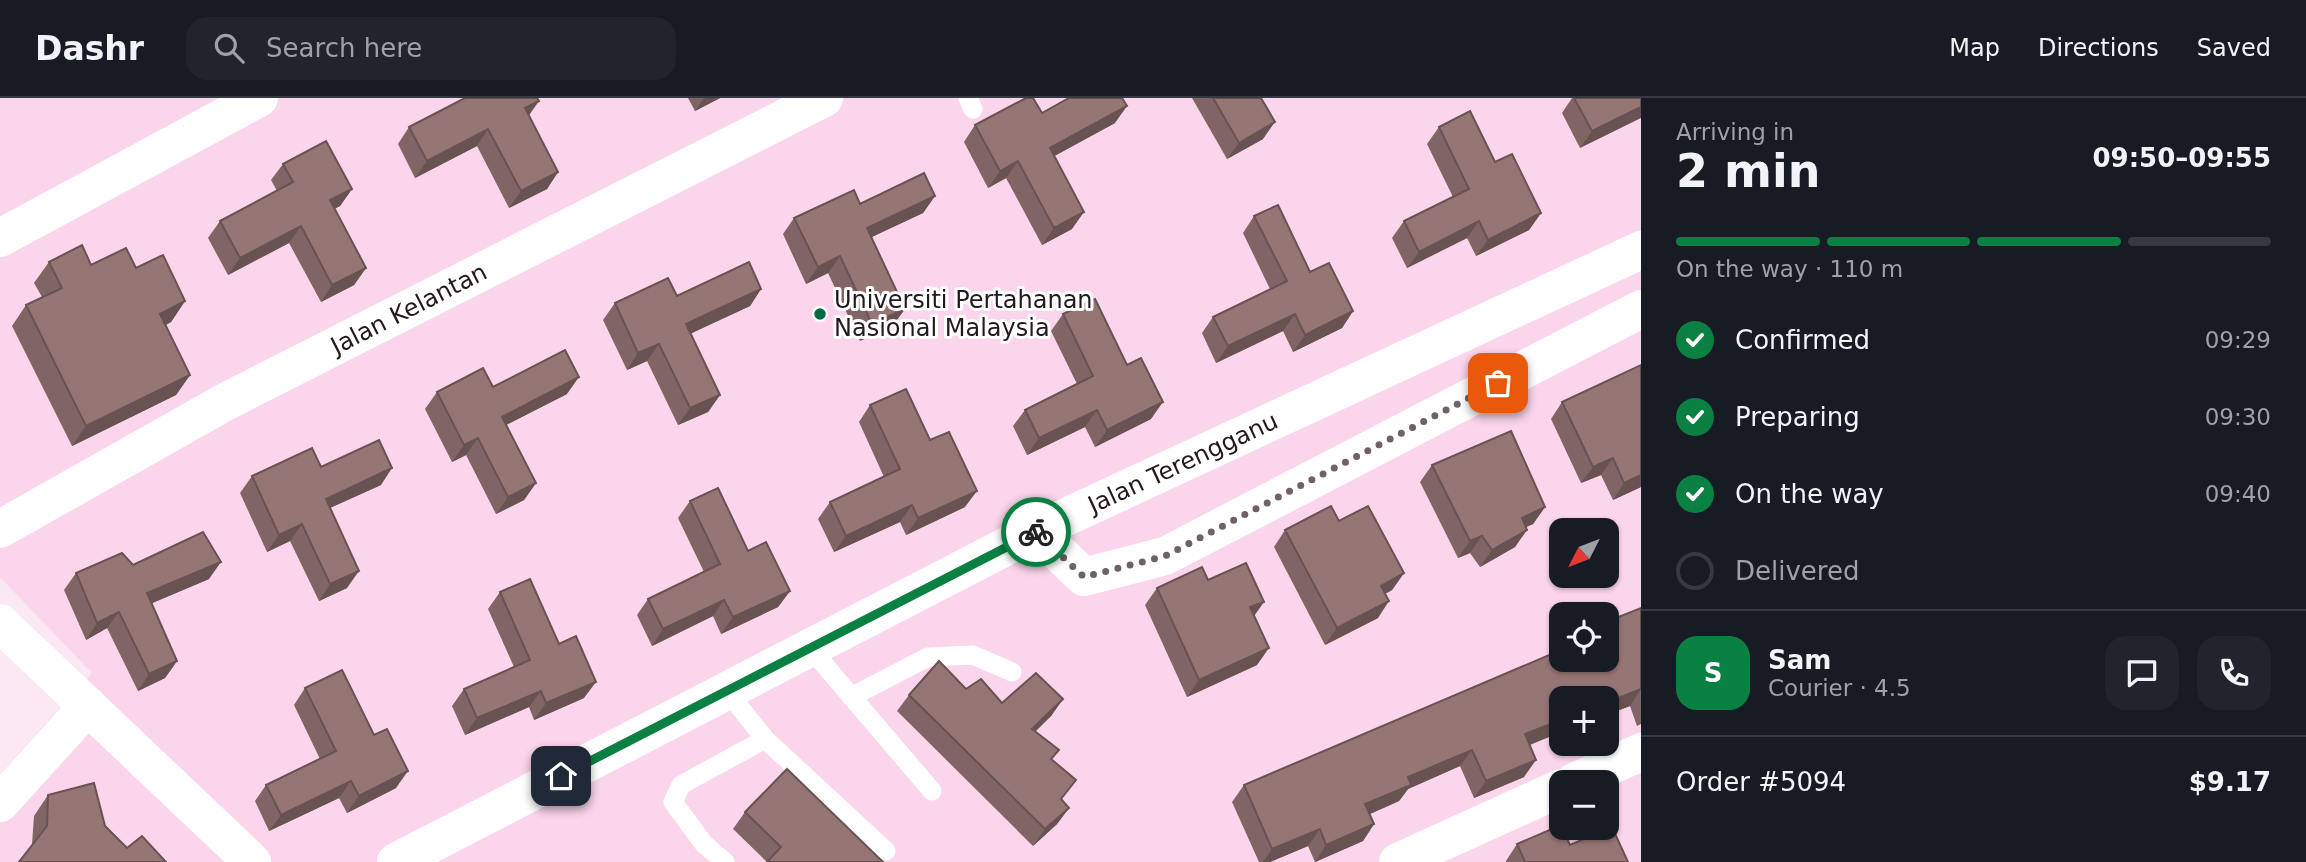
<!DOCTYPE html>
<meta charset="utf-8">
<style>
:root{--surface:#171b24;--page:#20242c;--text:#f1f3f6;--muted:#9ea1a6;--line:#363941;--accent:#0b8043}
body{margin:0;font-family:"DejaVu Sans",sans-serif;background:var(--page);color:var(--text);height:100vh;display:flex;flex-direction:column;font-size:26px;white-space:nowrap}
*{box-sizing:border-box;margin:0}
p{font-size:23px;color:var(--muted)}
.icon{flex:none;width:38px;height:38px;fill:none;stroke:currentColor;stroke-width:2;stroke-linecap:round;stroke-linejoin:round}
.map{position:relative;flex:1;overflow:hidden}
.drawer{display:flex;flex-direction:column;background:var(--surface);width:665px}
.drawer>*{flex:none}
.needle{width:46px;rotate:228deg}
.controls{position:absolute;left:1549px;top:420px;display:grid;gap:14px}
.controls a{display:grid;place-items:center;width:70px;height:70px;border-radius:14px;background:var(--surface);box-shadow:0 2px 5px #0004;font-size:35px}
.pin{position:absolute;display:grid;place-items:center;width:60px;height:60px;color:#fff;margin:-30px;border-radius:14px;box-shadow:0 4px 10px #0006}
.courier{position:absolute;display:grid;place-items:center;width:70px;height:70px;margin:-35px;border:5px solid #0b8043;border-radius:50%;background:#fff;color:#222;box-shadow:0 2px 9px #0007}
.summary em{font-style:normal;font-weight:800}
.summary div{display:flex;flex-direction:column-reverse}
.summary{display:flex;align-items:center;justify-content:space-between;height:119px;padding:0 35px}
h1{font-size:46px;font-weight:800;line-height:52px}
.bar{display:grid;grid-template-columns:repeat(4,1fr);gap:10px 7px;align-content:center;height:84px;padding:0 35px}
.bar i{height:9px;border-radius:5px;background:var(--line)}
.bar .on{background:var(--accent)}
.bar p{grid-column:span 4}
.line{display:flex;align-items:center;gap:18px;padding:0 35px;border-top:2px solid var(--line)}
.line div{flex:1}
.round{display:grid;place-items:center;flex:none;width:74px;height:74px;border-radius:21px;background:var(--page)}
ol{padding:0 35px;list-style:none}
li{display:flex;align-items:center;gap:21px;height:77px}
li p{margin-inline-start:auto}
li .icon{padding:7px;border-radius:50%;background:var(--accent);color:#fff;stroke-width:4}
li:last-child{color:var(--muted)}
li i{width:38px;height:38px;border:4px solid var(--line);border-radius:50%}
header{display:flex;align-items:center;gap:42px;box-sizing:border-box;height:98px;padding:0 35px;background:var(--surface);border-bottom:2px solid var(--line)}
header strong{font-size:33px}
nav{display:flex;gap:38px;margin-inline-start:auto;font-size:24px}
.search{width:490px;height:63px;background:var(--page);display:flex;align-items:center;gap:18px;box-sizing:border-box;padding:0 24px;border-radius:21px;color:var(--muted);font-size:26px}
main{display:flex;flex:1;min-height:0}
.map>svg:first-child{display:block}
.built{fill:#fbd5eb;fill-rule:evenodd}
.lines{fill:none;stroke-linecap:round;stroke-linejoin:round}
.lane{stroke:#fff;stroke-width:19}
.street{stroke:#fff;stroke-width:38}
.wall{fill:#816565}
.shaded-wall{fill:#695252}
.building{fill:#967575;stroke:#695252;stroke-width:2}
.done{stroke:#6f6169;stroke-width:7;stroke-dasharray:0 12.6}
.route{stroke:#0b8043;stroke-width:9}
.poi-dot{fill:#056b42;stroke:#fff;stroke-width:2.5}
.labels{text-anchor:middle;stroke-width:6;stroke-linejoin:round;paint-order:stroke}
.poi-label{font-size:24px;fill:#23181e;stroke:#fff;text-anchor:start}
.street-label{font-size:24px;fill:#23181e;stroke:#fff}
</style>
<header>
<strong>Dashr</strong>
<div class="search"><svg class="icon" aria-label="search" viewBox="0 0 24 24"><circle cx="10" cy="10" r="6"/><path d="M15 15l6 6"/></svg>Search here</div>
<nav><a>Map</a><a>Directions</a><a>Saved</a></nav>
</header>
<main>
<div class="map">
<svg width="1641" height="764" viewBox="0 0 1641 764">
<rect width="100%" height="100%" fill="#fbe8f3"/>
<path class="built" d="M 0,0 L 1641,0 L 1641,764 L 0,764 L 0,676 L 92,575 L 0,479 ZM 1561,432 L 1606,432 L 1606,478 L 1561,478 ZM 1561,516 L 1606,516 L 1606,562 L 1561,562 ZM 1561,600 L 1606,600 L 1606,646 L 1561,646 ZM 1561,684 L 1606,684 L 1606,730 L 1561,730 Z"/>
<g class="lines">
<g class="lane">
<polyline points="968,0 973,11"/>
<polyline points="810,550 932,693"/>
<polyline points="727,593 765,641 886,753"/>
<polyline points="851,599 928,559 973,557 1012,574"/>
<polyline points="725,764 704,746 673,704 681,687 765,641"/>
</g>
<g class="street">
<polyline points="0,140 259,0"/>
<polyline points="0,431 225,304 824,0"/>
<polyline points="1036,433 1084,479 1165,458 1641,211"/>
<polyline points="0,525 252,764"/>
<polyline points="1574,684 1641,654"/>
<polyline points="0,705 88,608"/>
<polyline points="396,764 1036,433 1641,152"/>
<polyline points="1398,764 1561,690"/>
</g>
</g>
<g class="wall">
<polygon points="463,0 537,0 529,18 558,74 547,91 509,110 477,48 415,80 398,46 409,29 463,1"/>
<polygon points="688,0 720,0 695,13"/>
<polygon points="1192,0 1261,0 1263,41 1227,61"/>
<polygon points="1572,0 1641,0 1580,50 1562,15"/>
<polygon points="1042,15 1115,25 1054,58 1072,131 1042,147 1006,80 988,90 964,44 975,27"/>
<polygon points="1439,29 1495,64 1541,115 1529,132 1476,158 1467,140 1407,170 1392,140 1404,123 1453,99 1427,46"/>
<polygon points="283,66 352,91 340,108 334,111 366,170 354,187 321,204 289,145 228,177 208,140 220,123 277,93 271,82"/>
<polygon points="935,98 923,115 871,139 905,211 893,227 860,243 828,175 806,186 783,136 794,120 860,106"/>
<polygon points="1254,118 1310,174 1353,213 1342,230 1293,254 1283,233 1216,265 1202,235 1213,219 1270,191 1243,135"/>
<polygon points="49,164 136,170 185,203 171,224 166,227 190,277 176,297 72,348 12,228 26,207 42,199 34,185"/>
<polygon points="761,191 750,208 691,235 720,297 708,314 678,327 647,263 627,272 603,222 615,205 677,198"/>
<polygon points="1063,216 1151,321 1095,349 1085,329 1027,357 1013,328 1025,312 1077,286 1051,233"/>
<polygon points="1641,267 1641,389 1613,402 1601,377 1581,385 1551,321 1562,304"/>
<polygon points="493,289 567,296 506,327 536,385 524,402 496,416 466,357 452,364 425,311 437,294"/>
<polygon points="870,307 930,342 965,409 906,437 900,424 834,454 818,421 830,404 884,379 859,324"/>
<polygon points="1432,367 1545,409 1533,426 1526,429 1515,449 1480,469 1470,455 1458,460 1420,384"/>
<polygon points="321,369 381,387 330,410 347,490 319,503 290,443 267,454 240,395 252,378"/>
<polygon points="690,403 748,453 790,493 778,509 721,536 713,518 652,548 637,517 648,501 704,474 678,420"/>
<polygon points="1339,423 1404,475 1392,492 1385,496 1378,520 1325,547 1274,449 1285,432"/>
<polygon points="133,467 209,481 152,505 177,563 165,580 138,593 107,530 86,542 64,492 76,475"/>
<polygon points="1208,482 1254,518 1257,567 1187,599 1145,507 1157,490"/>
<polygon points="500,494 584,600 534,622 529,609 465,637 452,608 464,591 514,569 488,511"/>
<polygon points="1641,510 1641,626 1637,628 1630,608 1606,617 1606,600 1561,634 1530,647 1524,679 1474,700 1460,668 1408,691 1399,703 1370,716 1374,726 1363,743 1315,764 1308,748 1270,764 1259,764 1232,704 1244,687 1561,562"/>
<polygon points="305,590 396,690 347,715 339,700 269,733 255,703 266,687 320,661 294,607"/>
<polygon points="966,591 1002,605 1063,601 1051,618 1035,634 1052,662 1062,702 1069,710 1057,726 1033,748 897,613 909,597"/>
<polygon points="48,697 105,728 127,750 32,746 34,718"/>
<polygon points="745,714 883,764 767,764 733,731"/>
<polygon points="1517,746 1570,747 1628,764 1506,764 1506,763"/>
</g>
<g class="shaded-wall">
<polygon points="704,0 720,0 695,13"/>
<polygon points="539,3 527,20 525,10"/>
<polygon points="1127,8 1115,25 1038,67 1050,50"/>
<polygon points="1641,9 1641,20 1580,50 1592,33"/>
<polygon points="1275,24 1263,41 1227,61 1239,45"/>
<polygon points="488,31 477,48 415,80 427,63"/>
<polygon points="1018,63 1006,80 988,90 1000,73"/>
<polygon points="558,74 547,91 509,110 521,93"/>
<polygon points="352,91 340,108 318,119 330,102"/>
<polygon points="935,98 923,115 855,147 867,130"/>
<polygon points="1084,114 1072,131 1042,147 1054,130"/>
<polygon points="1541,115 1529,132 1476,158 1488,142"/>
<polygon points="1479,123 1467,140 1407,170 1419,154"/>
<polygon points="301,128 289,145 228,177 240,160"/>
<polygon points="840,158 828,175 806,186 818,169"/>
<polygon points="366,170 354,187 321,204 332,187"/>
<polygon points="761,191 750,208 675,243 686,226"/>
<polygon points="185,203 171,224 146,236 160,216"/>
<polygon points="905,211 893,227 860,243 872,226"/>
<polygon points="1353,213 1342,230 1293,254 1305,237"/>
<polygon points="1295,216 1283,233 1216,265 1228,248"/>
<polygon points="659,246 647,263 627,272 638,255"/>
<polygon points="190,277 176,297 72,348 86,328"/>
<polygon points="579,279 567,296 490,335 502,319"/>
<polygon points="720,297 708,314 678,327 690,310"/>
<polygon points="1163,304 1151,321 1095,349 1107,332"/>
<polygon points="1097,312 1085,329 1027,357 1039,340"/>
<polygon points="478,340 466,357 452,364 464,347"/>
<polygon points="1613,360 1601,377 1581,385 1593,369"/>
<polygon points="392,370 381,387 314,417 326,401"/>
<polygon points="1641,377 1641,389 1613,402 1624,385"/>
<polygon points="536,385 524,402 496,416 508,399"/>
<polygon points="977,393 965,409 906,437 918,420"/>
<polygon points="912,407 900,424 834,454 846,438"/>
<polygon points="1545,409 1533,426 1510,436 1522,420"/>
<polygon points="302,426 290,443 267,454 279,437"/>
<polygon points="1527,432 1515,449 1480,469 1492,452"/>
<polygon points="1482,438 1470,455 1458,460 1470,443"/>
<polygon points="221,464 209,481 136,512 147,495"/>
<polygon points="359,473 347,490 319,503 330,486"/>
<polygon points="1404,475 1392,492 1369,504 1381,488"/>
<polygon points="790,493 778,509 721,536 733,519"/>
<polygon points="724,502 713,518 652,548 663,531"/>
<polygon points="1389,503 1378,520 1325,547 1337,530"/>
<polygon points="1264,504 1252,521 1250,509"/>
<polygon points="119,514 107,530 86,542 97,525"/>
<polygon points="1269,550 1257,567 1187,599 1199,582"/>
<polygon points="177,563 165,580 138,593 149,576"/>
<polygon points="596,584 584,600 534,622 546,605"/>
<polygon points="1641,591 1630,608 1606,617 1606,605"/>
<polygon points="541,593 529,609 465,637 477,620"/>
<polygon points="1063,601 1051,618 1020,648 1032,631"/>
<polygon points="1561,622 1561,634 1513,653 1525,636"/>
<polygon points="1472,652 1460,668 1408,691 1399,703 1354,723 1365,706 1408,679"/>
<polygon points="1536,662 1524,679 1474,700 1486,683"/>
<polygon points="408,673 396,690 347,715 359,698"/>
<polygon points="351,683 339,700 269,733 281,717"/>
<polygon points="1069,710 1057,726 1033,748 1045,731"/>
<polygon points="1374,726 1363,743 1315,764 1326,747"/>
<polygon points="1320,731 1308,748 1270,764 1263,764 1272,751"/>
</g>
<g class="building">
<polygon points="465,0 537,0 539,3 525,10 558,74 521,93 488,31 427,63 409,29"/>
<polygon points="1026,0 1033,0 1042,15 1069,0 1122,0 1127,8 1050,50 1084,114 1054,130 1018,63 1000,73 975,27"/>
<polygon points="1213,0 1261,0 1275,24 1239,45"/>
<polygon points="1574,0 1641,0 1641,9 1592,33"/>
<polygon points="1470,13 1495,64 1512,56 1541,115 1488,142 1479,123 1419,154 1404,123 1469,91 1439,29"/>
<polygon points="326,43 352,91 330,102 366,170 332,187 301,128 240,160 220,123 293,84 283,66"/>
<polygon points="924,75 935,98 867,130 905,211 872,226 840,158 818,169 794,120 854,92 860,106"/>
<polygon points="1278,107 1310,174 1329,165 1353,213 1305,237 1295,216 1228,248 1213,219 1287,183 1254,118"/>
<polygon points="82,147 91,167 126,150 136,170 163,157 185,203 160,216 190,277 86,328 26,207 62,190 49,164"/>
<polygon points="749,164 761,191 686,226 720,297 690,310 659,246 638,255 615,205 668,180 677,198"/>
<polygon points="1095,201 1127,267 1141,260 1163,304 1107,332 1097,312 1039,340 1025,312 1093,278 1063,216"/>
<polygon points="565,252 579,279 502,319 536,385 508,399 478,340 464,347 437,294 483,270 493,289"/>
<polygon points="1641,267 1641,377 1624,385 1613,360 1593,369 1562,304"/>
<polygon points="906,291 930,342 949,334 977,393 918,420 912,407 846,438 830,404 900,371 870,307"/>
<polygon points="1511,333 1545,409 1522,420 1527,432 1492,452 1482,438 1470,443 1432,367"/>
<polygon points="379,342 392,370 326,401 359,473 330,486 302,426 279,437 252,378 312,350 321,369"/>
<polygon points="718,390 748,453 766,444 790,493 733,519 724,502 663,531 648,501 720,466 690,403"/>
<polygon points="1331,408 1339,423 1368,408 1404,475 1381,488 1389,503 1337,530 1285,432"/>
<polygon points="203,434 221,464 147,495 177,563 149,576 119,514 97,525 76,475 122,455 133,467"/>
<polygon points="1246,465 1264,504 1250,509 1269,550 1199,582 1157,490 1202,469 1208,482"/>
<polygon points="530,481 559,546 576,538 596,584 546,605 541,593 477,620 464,591 530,562 500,494"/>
<polygon points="1641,510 1641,591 1606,605 1606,600 1561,600 1561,622 1525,636 1536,662 1486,683 1472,652 1408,679 1411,687 1365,706 1374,726 1326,747 1320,731 1272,751 1244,687 1561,552 1561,562 1606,562 1606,524"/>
<polygon points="939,563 966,591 981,581 1002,605 1036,575 1063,601 1032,631 1059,652 1051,661 1076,682 1061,701 1069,710 1045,731 909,597"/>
<polygon points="342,572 374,637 387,631 408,673 359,698 351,683 281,717 266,687 336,653 305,590"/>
<polygon points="787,671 883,764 767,764 781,749 745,714"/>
<polygon points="94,685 105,728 127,750 142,738 166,764 19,764 47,728 48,697"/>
<polygon points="1561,727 1570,747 1612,729 1628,764 1525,764 1517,746"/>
</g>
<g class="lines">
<polyline class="done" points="1036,434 1084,479 1165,458 1498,285"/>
<polyline class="route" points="561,678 1036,434"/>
</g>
<circle class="poi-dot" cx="820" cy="216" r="7"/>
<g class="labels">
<g class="poi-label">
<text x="834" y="210">Universiti Pertahanan<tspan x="834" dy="28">Nasional Malaysia</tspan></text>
</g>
<g class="street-label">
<text transform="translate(409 211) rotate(-27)" y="8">Jalan Kelantan</text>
<text transform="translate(1183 365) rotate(-25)" y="8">Jalan Terengganu</text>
</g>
</g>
</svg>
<div class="controls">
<a><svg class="needle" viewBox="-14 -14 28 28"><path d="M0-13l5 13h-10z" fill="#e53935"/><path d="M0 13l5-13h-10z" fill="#9ea1a6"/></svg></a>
<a><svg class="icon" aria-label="locate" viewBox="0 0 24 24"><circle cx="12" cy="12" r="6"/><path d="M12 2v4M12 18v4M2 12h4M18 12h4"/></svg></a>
<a>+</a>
<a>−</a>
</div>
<div class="pin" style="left:1498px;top:285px;background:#ea580c"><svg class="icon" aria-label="bag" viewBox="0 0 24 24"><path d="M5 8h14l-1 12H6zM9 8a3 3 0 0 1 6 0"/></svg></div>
<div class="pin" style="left:561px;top:678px;background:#1f2937"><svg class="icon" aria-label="home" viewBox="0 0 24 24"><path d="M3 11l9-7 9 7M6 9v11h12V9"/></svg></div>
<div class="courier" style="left:1036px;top:434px"><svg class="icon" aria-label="bike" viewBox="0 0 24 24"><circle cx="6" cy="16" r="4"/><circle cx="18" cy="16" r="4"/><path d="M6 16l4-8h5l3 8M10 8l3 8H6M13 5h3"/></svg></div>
</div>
<section class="drawer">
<div class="summary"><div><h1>2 min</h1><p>Arriving in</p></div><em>09:50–09:55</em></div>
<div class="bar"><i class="on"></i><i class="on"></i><i class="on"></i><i></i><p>On the way · 110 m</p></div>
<ol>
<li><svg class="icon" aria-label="check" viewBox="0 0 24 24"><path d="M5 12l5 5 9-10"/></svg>Confirmed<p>09:29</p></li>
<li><svg class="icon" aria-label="check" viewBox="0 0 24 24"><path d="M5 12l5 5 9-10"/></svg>Preparing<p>09:30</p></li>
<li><svg class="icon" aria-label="check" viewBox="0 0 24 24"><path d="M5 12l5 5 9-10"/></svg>On the way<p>09:40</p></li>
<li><i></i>Delivered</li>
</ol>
<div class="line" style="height:126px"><b class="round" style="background:var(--accent);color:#fff">S</b><div><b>Sam</b><p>Courier · 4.5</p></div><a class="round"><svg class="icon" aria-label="chat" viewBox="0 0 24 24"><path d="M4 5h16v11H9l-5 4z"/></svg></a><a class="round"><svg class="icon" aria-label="phone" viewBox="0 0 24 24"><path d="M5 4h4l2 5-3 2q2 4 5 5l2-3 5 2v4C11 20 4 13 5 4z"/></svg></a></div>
<div class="line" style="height:91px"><div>Order #5094</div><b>$9.17</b></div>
</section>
</main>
